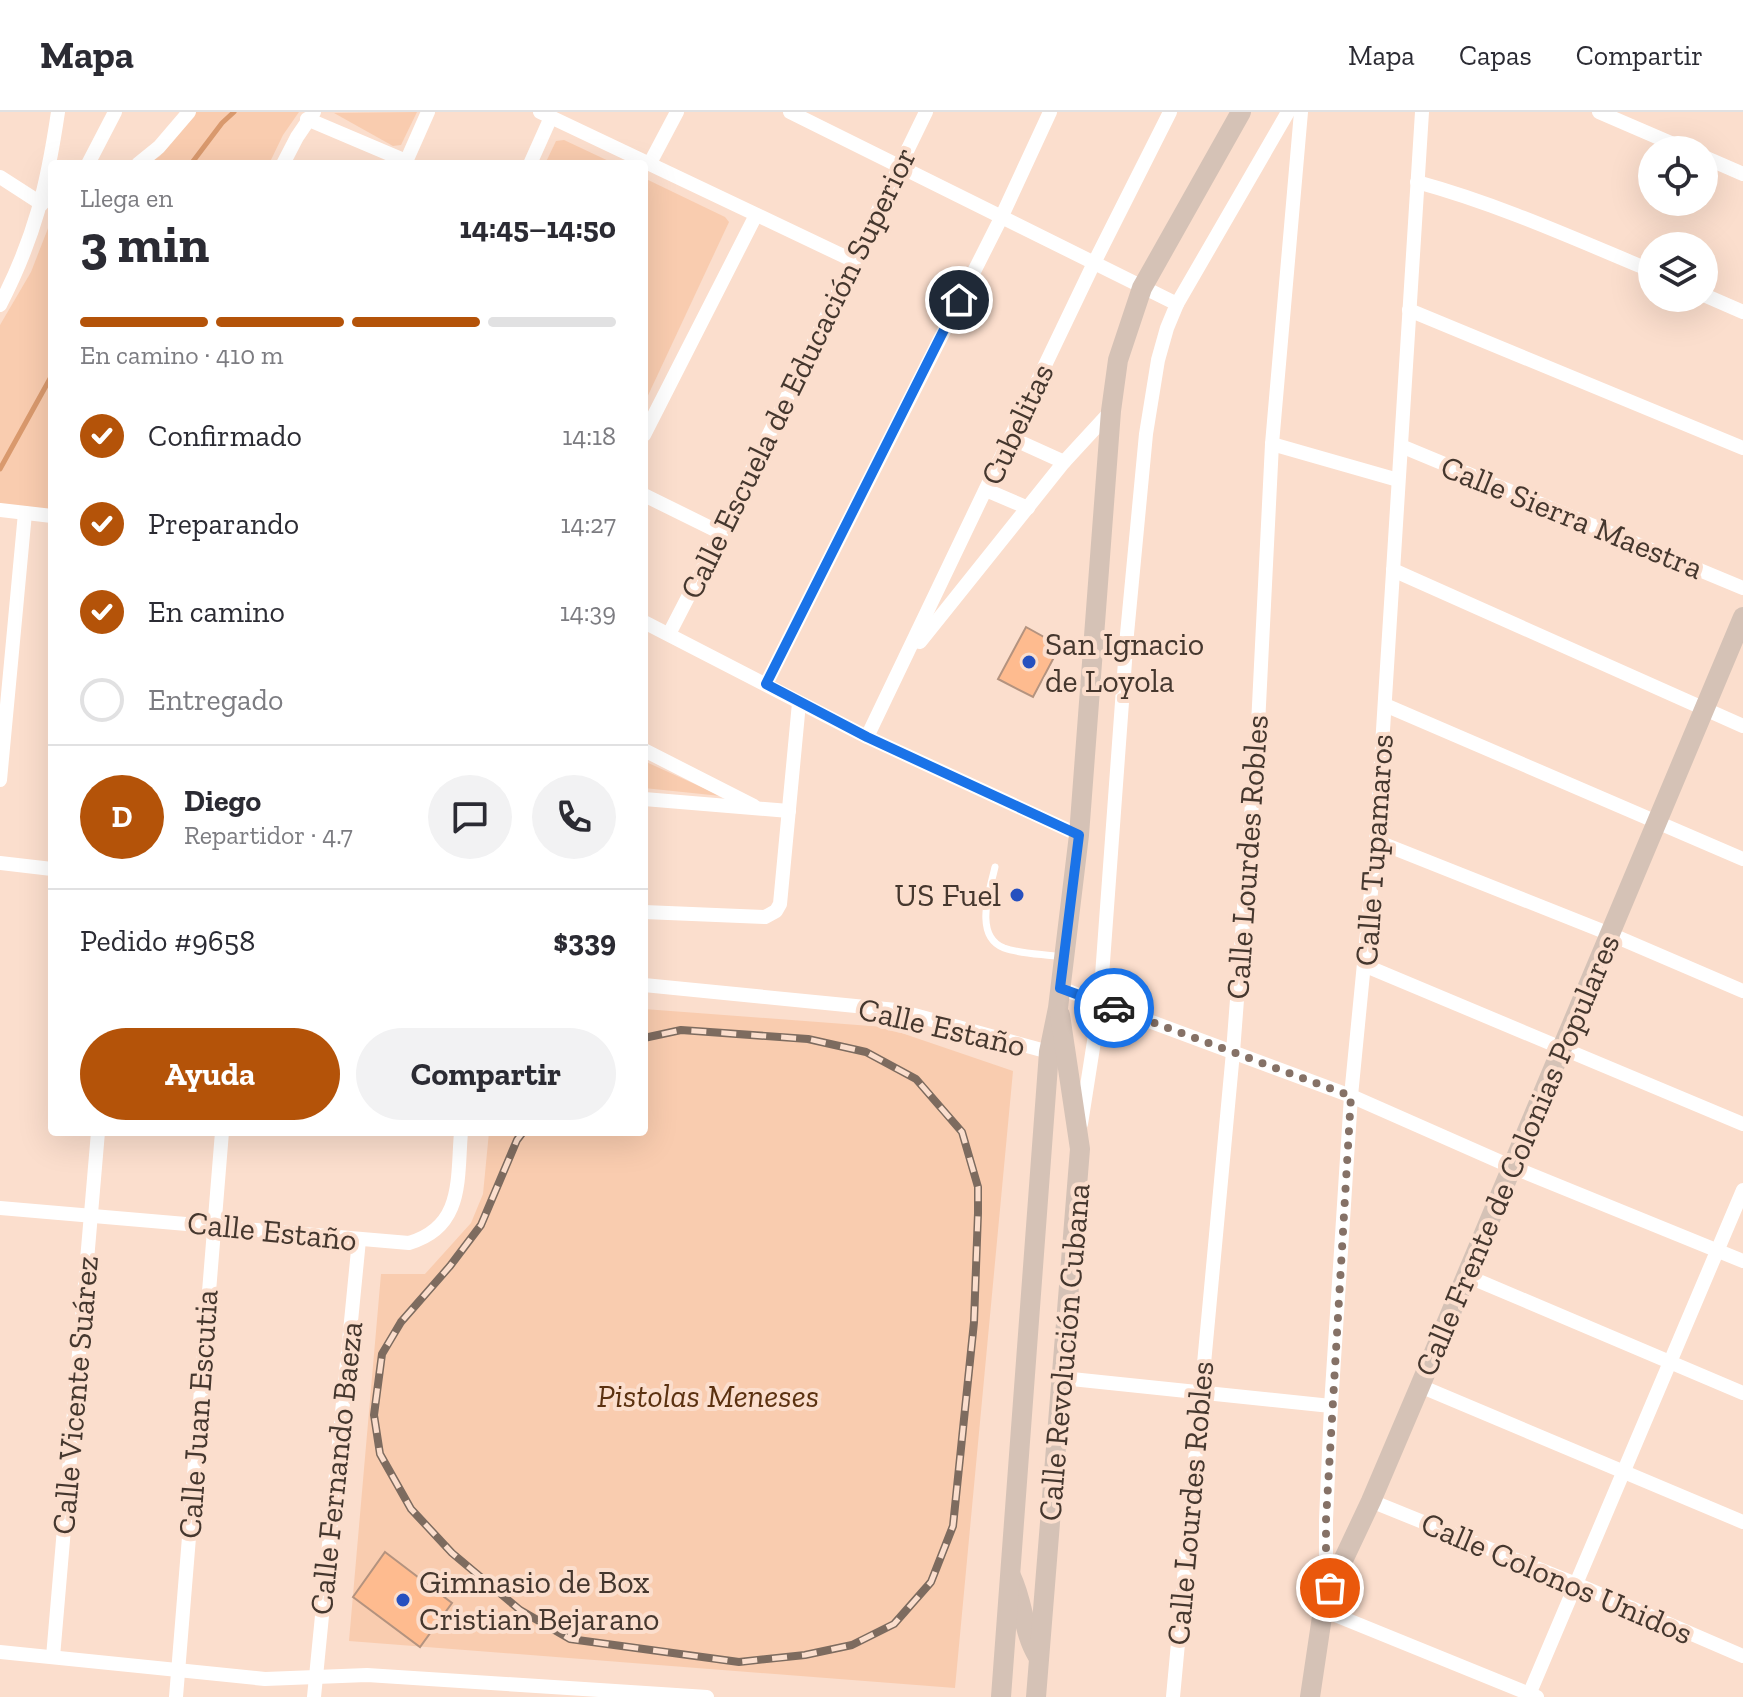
<!DOCTYPE html>
<html lang="es">
<meta charset="utf-8">
<style>
:root{--surface:#fff;--page:#f2f2f3;--text:#2b2b33;--muted:#7c7c81;--line:#e1e1e2;--accent:#b45309}
body{margin:0;font-family:"Zilla Slab",serif;background:var(--page);color:var(--text);height:100vh;display:flex;flex-direction:column;font-size:30px;white-space:nowrap}
*{box-sizing:border-box;margin:0}
p{font-size:26px;color:var(--muted)}
.icon{flex:none;width:44px;height:44px;fill:none;stroke:currentColor;stroke-width:2;stroke-linecap:round;stroke-linejoin:round}
.map{position:relative;flex:1;overflow:hidden}
.panel{position:absolute;left:48px;top:48px;width:600px;height:976px;display:flex;flex-direction:column;background:var(--surface);border-radius:8px;box-shadow:0 8px 32px #0002}
.panel>*{flex:none}
.buttons{position:absolute;left:1638px;top:24px;display:grid;gap:16px}
.buttons a{display:grid;place-items:center;width:80px;height:80px;border-radius:50%;background:var(--surface);box-shadow:0 8px 32px #0002;font-size:40px}
.pin{position:absolute;display:grid;place-items:center;width:68px;height:68px;color:#fff;margin:-34px;border:4px solid #fff;border-radius:50%;box-shadow:0 2px 8px #0007}
.courier{position:absolute;display:grid;place-items:center;width:80px;height:80px;margin:-40px;border:6px solid #1a73e8;border-radius:50%;background:#fff;color:#222;box-shadow:0 2px 10px #0007}
.head em{font-style:normal;font-weight:700}
.head div{display:flex;flex-direction:column-reverse}
.head{display:flex;align-items:center;justify-content:space-between;height:136px;padding:0 32px}
h1{font-size:52px;font-weight:700;line-height:60px}
.bar{display:grid;grid-template-columns:repeat(4,1fr);gap:12px 8px;align-content:center;height:96px;padding:0 32px}
.bar i{height:10px;border-radius:6px;background:var(--line)}
.bar .on{background:var(--accent)}
.bar p{grid-column:span 4}
.line{display:flex;align-items:center;gap:20px;padding:0 32px;border-top:2px solid var(--line)}
.line div{flex:1}
.round{display:grid;place-items:center;flex:none;width:84px;height:84px;border-radius:42px;background:var(--page)}
ol{padding:0 32px;list-style:none}
li{display:flex;align-items:center;gap:24px;height:88px}
li p{margin-inline-start:auto}
li .icon{padding:8px;border-radius:50%;background:var(--accent);color:#fff;stroke-width:4}
li:last-child{color:var(--muted)}
li i{width:44px;height:44px;border:4px solid var(--line);border-radius:50%}
.primary-button{display:flex;gap:16px;margin-top:auto;padding:16px 32px}
.primary-button a{flex:1;height:92px;border-radius:48px;background:var(--accent);color:#fff;font-size:32px;font-weight:700;line-height:92px;text-align:center}
.primary-button a+a{background:var(--page);color:var(--text)}
header{display:flex;align-items:center;gap:48px;box-sizing:border-box;height:112px;padding:0 40px;background:var(--surface);border-bottom:2px solid var(--line)}
header strong{font-size:38px}
nav{display:flex;gap:44px;margin-inline-start:auto;font-size:28px}
.map>svg:first-child{display:block}
.green{fill:#f9ccaf}
.lines{fill:none;stroke-linecap:round;stroke-linejoin:round}
.stream{stroke:#d9996d;stroke-width:5}
.building{fill:#febb8f;stroke:#b4937f;stroke-width:2}
.lane{stroke:#fff;stroke-width:7}
.street{stroke:#fff;stroke-width:14}
.secondary{stroke:#d5c2b6;stroke-width:20}
.rail-casing{stroke:#7d6b5f;stroke-width:8}
.rail{stroke:#fbdecd;stroke-width:5;stroke-dasharray:15;stroke-linecap:butt}
.done{stroke:#857166;stroke-width:8;stroke-dasharray:0 14.4}
.route{stroke:#1a73e8;stroke-width:10}
.poi-dot{fill:#2650bf;stroke:#fbdecd;stroke-width:3}
.labels{text-anchor:middle;stroke-width:8;stroke-linejoin:round;paint-order:stroke}
.street-label{font-size:32px;fill:#45372e;stroke:#fbdecd}
.poi-label{font-size:32px;fill:#45372e;stroke:#fbdecd;text-anchor:start}
.park-label{font-size:32px;font-style:italic;fill:#5b3110;stroke:#fbdecd}
</style>
<header>
<strong>Mapa</strong>
<nav><a>Mapa</a><a>Capas</a><a>Compartir</a></nav>
</header>
<div class="map">
<svg width="1743" height="1585" viewBox="0 0 1743 1585">
<rect width="100%" height="100%" fill="#fbdecd"/>
<g class="green">
<polygon points="196,0 299,0 283,23 269,52 148,52 160,44"/>
<polygon points="417,0 401,33 393,34 334,1"/>
<polygon points="564,28 615,52 545,52 556,29"/>
<polygon points="644,66 725,105 729,110 644,292"/>
<polygon points="52,106 52,398 0,392 0,213 31,160"/>
<polygon points="644,649 721,684 644,676"/>
<polygon points="644,897 884,915 1013,959 955,1576 349,1529 381,1162 425,1162 471,1111 483,1082 489,1020 644,1020"/>
</g>
<g class="lines">
<g class="stream">
<polyline points="191,52 222,11 234,0"/>
<polyline points="0,357 52,263"/>
</g>
</g>
<g class="building">
<polygon points="1026,515 1060,534 1033,585 998,567"/>
<polygon points="385,1440 452,1491 420,1535 353,1485"/>
</g>
<g class="lines">
<path class="lane" d="M 995,755 C 990,778 973,824 1004,836 C 1021,842 1043,842 1061,845"/>
<g class="street">
<polyline points="540,0 854,149"/>
<polyline points="790,0 1177,192 1288,0"/>
<polyline points="1599,0 1687,38"/>
<polyline points="307,7 406,49"/>
<polyline points="1704,45 1743,62"/>
<polyline points="650,51 677,0"/>
<polyline points="88,52 115,0"/>
<polyline points="138,52 159,35 189,0"/>
<polyline points="283,52 297,25 314,0"/>
<polyline points="405,52 428,0"/>
<polyline points="530,52 551,5"/>
<polyline points="0,65 42,92"/>
<path d="M 1417,70 C 1498,92 1575,127 1652,159"/>
<polyline points="1704,183 1743,200"/>
<path d="M 0,193 C 35,125 47,74 58,0"/>
<polyline points="1409,198 1743,336"/>
<polyline points="644,323 756,103"/>
<polyline points="1011,326 1064,350"/>
<polyline points="1272,332 1398,368"/>
<polyline points="1401,334 1743,476"/>
<polyline points="986,378 1028,396"/>
<polyline points="644,383 721,421"/>
<polyline points="0,398 52,404"/>
<polyline points="1393,458 1743,614"/>
<polyline points="644,510 867,625 1079,723"/>
<polyline points="669,522 721,421 926,0"/>
<polyline points="920,530 1064,350 1111,299"/>
<polyline points="766,572 1001,106 1050,0"/>
<polyline points="1385,593 1743,747"/>
<polyline points="867,625 1093,153 1170,0"/>
<polyline points="644,638 754,694"/>
<polyline points="0,668 25,401"/>
<polyline points="644,687 789,699"/>
<polyline points="1376,729 1610,822 1743,879"/>
<polyline points="0,751 52,757"/>
<polyline points="644,800 765,805 776,799 780,792 799,591"/>
<polyline points="1366,854 1743,1012"/>
<polyline points="644,873 896,898 1049,940"/>
<polyline points="1060,876 1351,984 1512,1055 1743,1149"/>
<polyline points="1081,1012 1100,891 1127,522 1146,322 1158,248 1167,216 1177,192"/>
<path d="M 0,1096 L 409,1131 C 464,1115 457,1067 461,1020"/>
<polyline points="1467,1164 1743,1281"/>
<polyline points="1062,1266 1331,1294"/>
<polyline points="1420,1274 1743,1410"/>
<polyline points="1371,1389 1576,1472 1743,1544"/>
<polyline points="1330,1476 1326,1446 1326,1408 1331,1294 1351,984 1376,729 1422,0"/>
<polyline points="1323,1498 1537,1585"/>
<polyline points="0,1540 265,1567 367,1563 707,1585"/>
<polyline points="53,1545 98,1020"/>
<polyline points="176,1585 222,1020"/>
<polyline points="314,1585 359,1128"/>
<polyline points="1173,1585 1233,940 1258,613 1272,332 1301,0"/>
<polyline points="1528,1585 1743,1078"/>
</g>
<g class="secondary">
<path d="M 1011,1464 C 1024,1491 1023,1520 1037,1543"/>
<polyline points="1001,1585 1049,940 1058,896 1079,723 1111,299 1118,248 1142,176 1241,0"/>
<polyline points="1036,1585 1080,1037 1060,903"/>
<polyline points="1310,1585 1323,1498 1330,1476 1371,1389 1420,1274 1743,505"/>
</g>
<defs>
<polyline id="rail" points="523,1020 517,1028 481,1113 450,1154 401,1210 382,1242 374,1303 380,1342 411,1397 452,1441 520,1498 570,1527 739,1550 805,1543 852,1533 894,1512 931,1470 953,1414 974,1210 978,1101 978,1075 962,1020 916,967 866,940 808,927 681,918 644,926"/>
</defs>
<use href="#rail" class="rail-casing"/>
<use href="#rail" class="rail"/>
</g>
<g class="lines">
<polyline class="done" points="1114,896 1351,984 1326,1408 1326,1446 1330,1476"/>
<polyline class="route" points="959,188 766,572 867,625 1079,723 1060,876 1114,896"/>
</g>
<g class="poi-dot">
<circle cx="1029" cy="550" r="8"/>
<circle cx="1017" cy="783" r="8"/>
<circle cx="403" cy="1488" r="8"/>
</g>
<g class="labels">
<g class="street-label">
<text transform="translate(798 261) rotate(-64)" y="11">Calle Escuela de Educación Superior</text>
<text transform="translate(1017 312) rotate(-65)" y="11">Cubelitas</text>
<text transform="translate(1572 405) rotate(22)" y="11">Calle Sierra Maestra</text>
<text transform="translate(1374 738) rotate(-86)" y="11">Calle Tupamaros</text>
<text transform="translate(1247 745) rotate(-86)" y="11">Calle Lourdes Robles</text>
<text transform="translate(942 915) rotate(13)" y="11">Calle Estaño</text>
<text transform="translate(1517 1043) rotate(-67)" y="11">Calle Frente de Colonias Populares</text>
<text transform="translate(272 1119) rotate(6)" y="11">Calle Estaño</text>
<text transform="translate(1064 1240) rotate(-85)" y="11">Calle Revolución Cubana</text>
<text transform="translate(75 1283) rotate(-85)" y="11">Calle Vicente Suárez</text>
<text transform="translate(198 1302) rotate(-86)" y="11">Calle Juan Escutia</text>
<text transform="translate(336 1356) rotate(-84)" y="11">Calle Fernando Baeza</text>
<text transform="translate(1190 1391) rotate(-85)" y="11">Calle Lourdes Robles</text>
<text transform="translate(1557 1466) rotate(23)" y="11">Calle Colonos Unidos</text>
</g>
<g class="poi-label">
<text x="1045" y="543">San Ignacio<tspan x="1045" dy="37">de Loyola</tspan></text>
<text x="1001" y="794" text-anchor="end">US Fuel</text>
<text x="419" y="1481">Gimnasio de Box<tspan x="419" dy="37">Cristian Bejarano</tspan></text>
</g>
<g class="park-label">
<text x="708" y="1295">Pistolas Meneses</text>
</g>
</g>
</svg>
<div class="buttons">
<a><svg class="icon" aria-label="locate" viewBox="0 0 24 24"><circle cx="12" cy="12" r="6"/><path d="M12 2v4M12 18v4M2 12h4M18 12h4"/></svg></a>
<a><svg class="icon" aria-label="layers" viewBox="0 0 24 24"><path d="M12 4l9 5-9 5-9-5zM3 14l9 5 9-5"/></svg></a>
</div>
<div class="pin" style="left:1330px;top:1476px;background:#ea580c"><svg class="icon" aria-label="bag" viewBox="0 0 24 24"><path d="M5 8h14l-1 12H6zM9 8a3 3 0 0 1 6 0"/></svg></div>
<div class="pin" style="left:959px;top:188px;background:#1f2937"><svg class="icon" aria-label="home" viewBox="0 0 24 24"><path d="M3 11l9-7 9 7M6 9v11h12V9"/></svg></div>
<div class="courier" style="left:1114px;top:896px"><svg class="icon" aria-label="car" viewBox="0 0 24 24"><path d="M5 17H2v-5l4-1 3-4h7l3 4 3 1v5h-3M9 17h6M6 11h13"/><circle cx="7" cy="17" r="2"/><circle cx="17" cy="17" r="2"/></svg></div>
<section class="panel">
<div class="head"><div><h1>3 min</h1><p>Llega en</p></div><em>14:45–14:50</em></div>
<div class="bar"><i class="on"></i><i class="on"></i><i class="on"></i><i></i><p>En camino · 410 m</p></div>
<ol>
<li><svg class="icon" aria-label="check" viewBox="0 0 24 24"><path d="M5 12l5 5 9-10"/></svg>Confirmado<p>14:18</p></li>
<li><svg class="icon" aria-label="check" viewBox="0 0 24 24"><path d="M5 12l5 5 9-10"/></svg>Preparando<p>14:27</p></li>
<li><svg class="icon" aria-label="check" viewBox="0 0 24 24"><path d="M5 12l5 5 9-10"/></svg>En camino<p>14:39</p></li>
<li><i></i>Entregado</li>
</ol>
<div class="line" style="height:144px"><b class="round" style="background:var(--accent);color:#fff">D</b><div><b>Diego</b><p>Repartidor · 4.7</p></div><a class="round"><svg class="icon" aria-label="chat" viewBox="0 0 24 24"><path d="M4 5h16v11H9l-5 4z"/></svg></a><a class="round"><svg class="icon" aria-label="phone" viewBox="0 0 24 24"><path d="M5 4h4l2 5-3 2q2 4 5 5l2-3 5 2v4C11 20 4 13 5 4z"/></svg></a></div>
<div class="line" style="height:104px"><div>Pedido #9658</div><b>$339</b></div>
<div class="primary-button"><a>Ayuda</a><a>Compartir</a></div>
</section>
</div>
